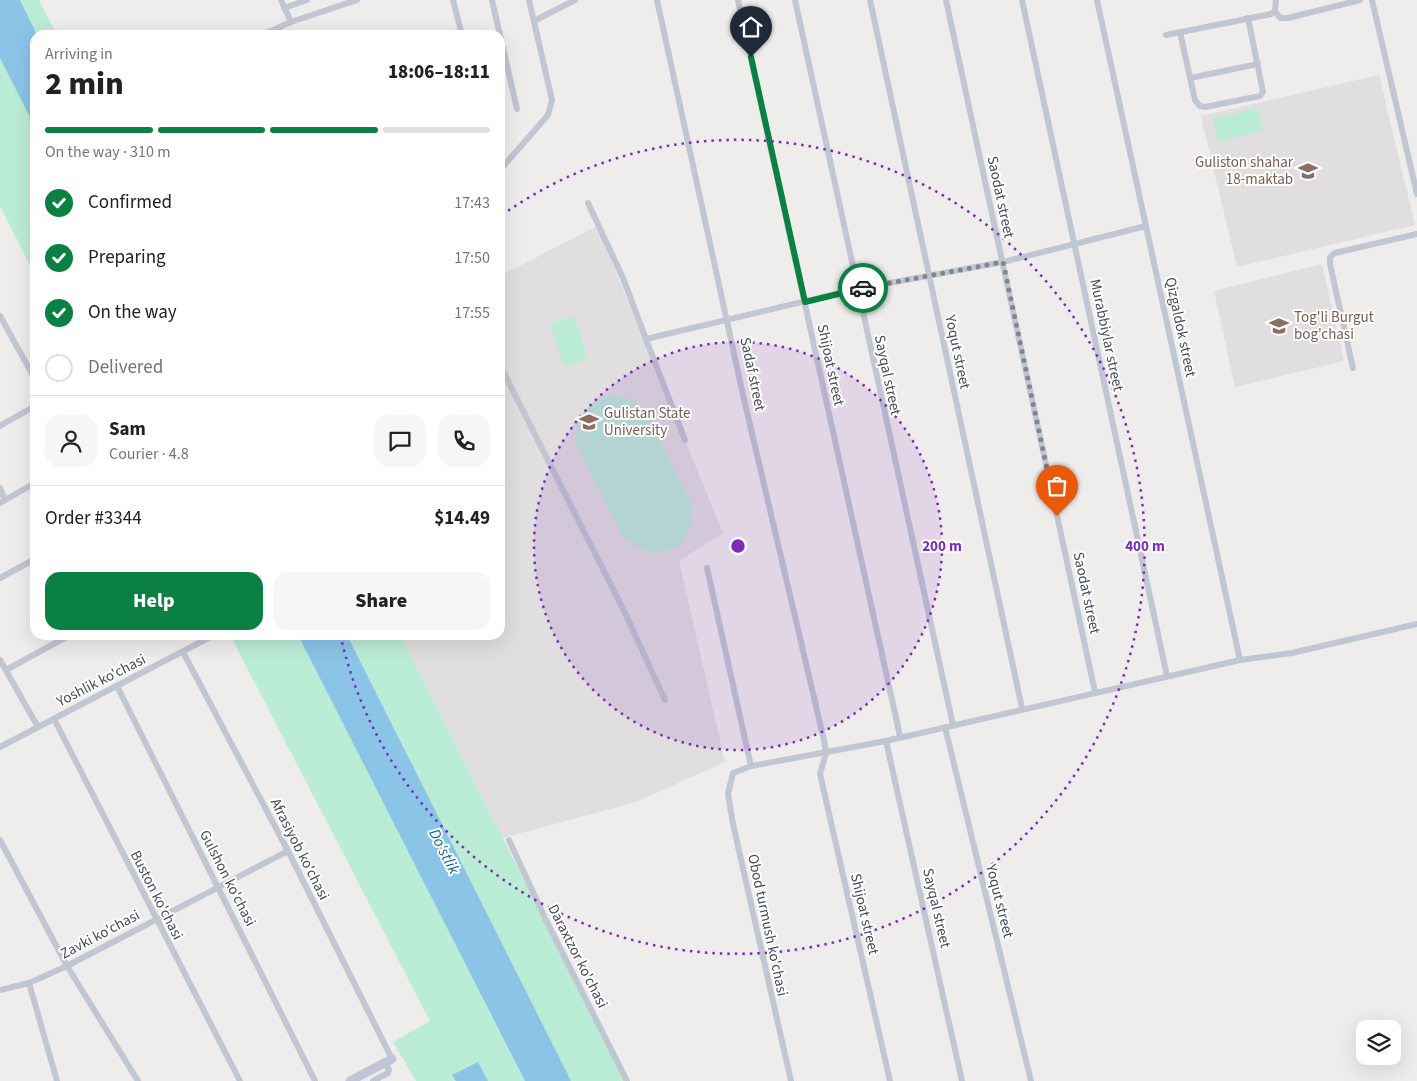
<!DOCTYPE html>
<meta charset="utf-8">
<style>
:root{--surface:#fff;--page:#f6f6f6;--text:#222;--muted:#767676;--line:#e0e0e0;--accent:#0b8043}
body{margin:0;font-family:"Source Sans 3",sans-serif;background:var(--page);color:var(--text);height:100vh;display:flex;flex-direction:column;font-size:19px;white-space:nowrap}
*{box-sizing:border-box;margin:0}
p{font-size:16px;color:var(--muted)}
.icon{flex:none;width:28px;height:28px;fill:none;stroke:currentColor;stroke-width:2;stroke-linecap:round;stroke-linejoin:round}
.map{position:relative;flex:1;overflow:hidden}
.side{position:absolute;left:30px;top:30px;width:475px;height:610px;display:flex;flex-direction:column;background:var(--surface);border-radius:15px;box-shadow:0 5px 20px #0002}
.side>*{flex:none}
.tools{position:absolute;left:1356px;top:1020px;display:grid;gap:10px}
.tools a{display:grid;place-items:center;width:45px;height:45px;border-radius:10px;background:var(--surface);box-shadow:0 5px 20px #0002;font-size:25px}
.pin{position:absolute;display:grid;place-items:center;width:42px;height:42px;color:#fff;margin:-51px -21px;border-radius:50% 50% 50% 0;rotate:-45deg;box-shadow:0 0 5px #0007}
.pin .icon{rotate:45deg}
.courier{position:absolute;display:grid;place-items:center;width:50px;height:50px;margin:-25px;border:4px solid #0b8043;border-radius:50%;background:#fff;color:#222;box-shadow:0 1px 6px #0007}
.head em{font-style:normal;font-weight:800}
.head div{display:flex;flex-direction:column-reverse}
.head{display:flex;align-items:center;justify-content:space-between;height:85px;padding:0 15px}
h1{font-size:32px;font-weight:800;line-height:38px}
.bar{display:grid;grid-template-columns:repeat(4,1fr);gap:8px 5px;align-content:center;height:60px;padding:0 15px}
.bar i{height:6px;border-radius:4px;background:var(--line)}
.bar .active{background:var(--accent)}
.bar p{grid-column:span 4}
.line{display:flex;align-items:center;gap:12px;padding:0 15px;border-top:1px solid var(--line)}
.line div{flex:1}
.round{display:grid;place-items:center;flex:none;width:52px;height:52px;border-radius:15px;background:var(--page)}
ol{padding:0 15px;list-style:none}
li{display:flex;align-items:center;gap:15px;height:55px}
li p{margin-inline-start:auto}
li .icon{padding:5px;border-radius:50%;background:var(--accent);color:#fff;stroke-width:4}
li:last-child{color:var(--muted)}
li i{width:28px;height:28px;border:2px solid var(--line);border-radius:50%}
.cta{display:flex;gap:10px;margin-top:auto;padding:10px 15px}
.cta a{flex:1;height:58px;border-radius:15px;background:var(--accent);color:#fff;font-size:20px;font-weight:800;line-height:58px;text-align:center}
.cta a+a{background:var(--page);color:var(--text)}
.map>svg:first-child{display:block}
.education{fill:#e0dede}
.green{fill:#bbecd6}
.water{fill:#8ac5e8}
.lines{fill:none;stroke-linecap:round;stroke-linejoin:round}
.street{stroke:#c0c6d2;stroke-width:6}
.secondary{stroke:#c0c6d5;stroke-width:9}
.done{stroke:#81858c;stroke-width:5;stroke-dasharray:0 9}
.route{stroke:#0b8043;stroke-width:6}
.ring{fill:none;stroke:#7b2cbf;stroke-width:2.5;stroke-dasharray:2.5 5}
.labels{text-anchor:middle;stroke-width:4;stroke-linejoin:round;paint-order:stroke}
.education-label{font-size:15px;fill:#785e54;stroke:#fff;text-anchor:start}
.street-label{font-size:15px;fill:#464d59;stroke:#fff}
.water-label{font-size:16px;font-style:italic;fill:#116ba0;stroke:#fff}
.centre{fill:#7b2cbf;stroke:#fff;stroke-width:2.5}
.ring-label{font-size:15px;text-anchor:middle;font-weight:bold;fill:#7b2cbf;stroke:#fff;stroke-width:4;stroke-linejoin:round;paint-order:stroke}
</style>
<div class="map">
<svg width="1417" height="1081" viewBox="0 0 1417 1081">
<rect width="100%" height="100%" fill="#efedec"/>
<g class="education">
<polygon points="1379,75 1415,225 1237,267 1201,116"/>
<polygon points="597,226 723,533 679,561 725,762 636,802 502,838 400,635 500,635 500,276"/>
<polygon points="1322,264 1344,361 1235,387 1214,291"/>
</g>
<g class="green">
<polygon points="0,0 39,0 57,35 35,35 35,275 0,206"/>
<polygon points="1257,108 1263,131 1218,142 1213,119"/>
<polygon points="574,316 588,359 564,367 550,324"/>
<path d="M 614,395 C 628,397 636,402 646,412 L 691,502 C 699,547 655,569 623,536 L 577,446 C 572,418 586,400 614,395 Z"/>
<polygon points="230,635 400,635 626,1081 416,1081 393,1042 430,1021"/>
</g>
<g class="water">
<polygon points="0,0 20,0 37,35 35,35 35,127 0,58"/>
<polygon points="298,635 347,635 571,1081 525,1081"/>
<polygon points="478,1062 488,1081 456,1081 452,1075"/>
</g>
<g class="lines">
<g class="street">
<polyline points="281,0 291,22 357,0"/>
<polyline points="453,0 462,35"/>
<polyline points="492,0 500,35"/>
<polyline points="657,0 743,395 824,740 826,753 820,774 890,1081"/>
<polyline points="738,0 900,736"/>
<polyline points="795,0 953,725"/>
<polyline points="870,0 1022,708"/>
<polyline points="946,0 1095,692"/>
<polyline points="1022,0 1167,676"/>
<polyline points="1097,0 1240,660"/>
<polyline points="1372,0 1417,194"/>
<polyline points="284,8 307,0"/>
<polyline points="1275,11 1280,18 1288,18 1360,0"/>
<polyline points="534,21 575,0"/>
<polyline points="1180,32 1195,100 1200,106 1205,107 1260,96 1263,92 1248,18"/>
<polyline points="262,35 291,22"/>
<polyline points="500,35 517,109"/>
<polyline points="1166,35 1271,14 1275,11 1276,0"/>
<polyline points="1190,78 1258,64"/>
<polyline points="500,170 548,115 552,100 529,0"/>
<polyline points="588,203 623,278 646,339"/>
<polyline points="0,316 35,379"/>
<polyline points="500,365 625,613 665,700"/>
<polyline points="1353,368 1330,264 1330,257 1335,253 1417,234"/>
<polyline points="0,426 35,406"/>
<polyline points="685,440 646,339 857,289 1003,262 1146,226"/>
<polyline points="0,488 5,500"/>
<polyline points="0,503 35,483"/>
<polyline points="707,568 751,766"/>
<polyline points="0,578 35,559"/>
<polyline points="183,652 288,851 392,1059"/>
<polyline points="0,660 38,727"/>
<polyline points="6,670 70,635"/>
<polyline points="117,686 315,1081"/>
<polyline points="54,719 240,1081"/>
<polyline points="945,727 1031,1081"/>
<polyline points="886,741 962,1081"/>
<polyline points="0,747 214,635"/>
<polyline points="0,840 67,966 138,1081"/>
<polyline points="509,840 545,918 627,1081"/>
<polyline points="29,983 57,1081"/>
<polyline points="0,990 29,983 67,966 288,851"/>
<polyline points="373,1081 388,1073 389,1070 385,1062"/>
<polyline points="791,1081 733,824 728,794 733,773 751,766 886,741 1240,660 1292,653 1417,624"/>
</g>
<polyline class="secondary" points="350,1081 392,1059"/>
</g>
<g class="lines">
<polyline class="done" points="863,288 1003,262 1057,516"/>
<polyline class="route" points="751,57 805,302 863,288"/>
</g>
<circle cx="738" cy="546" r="204" fill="#7b2cbf" fill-opacity=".12"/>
<g class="ring">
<circle cx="738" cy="546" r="204"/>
<path d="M502 215A407 407 0 1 1 341 638"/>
</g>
<defs>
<symbol id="school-bare" viewBox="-9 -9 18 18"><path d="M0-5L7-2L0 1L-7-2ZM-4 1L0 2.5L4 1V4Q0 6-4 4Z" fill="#8d6e63" stroke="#fff" stroke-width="2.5" paint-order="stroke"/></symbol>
<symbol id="university-bare" viewBox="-9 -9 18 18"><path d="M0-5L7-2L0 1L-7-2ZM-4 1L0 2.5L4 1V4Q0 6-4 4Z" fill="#8d6e63" stroke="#fff" stroke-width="2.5" paint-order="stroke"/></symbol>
</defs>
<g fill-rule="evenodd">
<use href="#school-bare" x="1294" y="157" width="28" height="28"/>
<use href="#school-bare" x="1265" y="312" width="28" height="28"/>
<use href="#university-bare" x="575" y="408" width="28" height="28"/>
</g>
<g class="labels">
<g class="education-label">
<text x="1293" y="167" text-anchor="end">Guliston shahar<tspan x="1293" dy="17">18-maktab</tspan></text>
<text x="1294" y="322">Tog'li Burgut<tspan x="1294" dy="17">bog'chasi</tspan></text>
<text x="604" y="418">Gulistan State<tspan x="604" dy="17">University</tspan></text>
</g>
<g class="street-label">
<text transform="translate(1001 197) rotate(78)" y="5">Saodat street</text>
<text transform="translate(1181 327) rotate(78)" y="5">Qizgaldok street</text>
<text transform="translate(1107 335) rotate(78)" y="5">Murabbiylar street</text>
<text transform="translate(958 352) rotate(78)" y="5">Yoqut street</text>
<text transform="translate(831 365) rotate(78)" y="5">Shijoat street</text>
<text transform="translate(753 374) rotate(78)" y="5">Sadaf street</text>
<text transform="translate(888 375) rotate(78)" y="5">Sayqal street</text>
<text transform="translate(1087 593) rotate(78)" y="5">Saodat street</text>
<text transform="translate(101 680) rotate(-27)" y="5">Yoshlik ko'chasi</text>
<text transform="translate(300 849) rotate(63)" y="5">Afrasiyob ko'chasi</text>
<text transform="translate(228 878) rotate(63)" y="5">Gulshon ko'chasi</text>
<text transform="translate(157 895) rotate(63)" y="5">Buston ko'chasi</text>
<text transform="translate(1000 901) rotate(76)" y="5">Yoqut street</text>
<text transform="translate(937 908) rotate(77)" y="5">Sayqal street</text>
<text transform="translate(865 914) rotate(77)" y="5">Shijoat street</text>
<text transform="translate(768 925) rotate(78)" y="5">Obod turmush ko'chasi</text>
<text transform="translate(100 934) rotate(-28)" y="5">Zavki ko'chasi</text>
<text transform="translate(578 956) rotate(63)" y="5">Daraxtzor ko'chasi</text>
</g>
<g class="water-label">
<text transform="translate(445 851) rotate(63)" y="6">Do'stlik</text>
</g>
</g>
<circle cx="738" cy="546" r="8" class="centre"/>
<g class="ring-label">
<text x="942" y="551">200 m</text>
<text x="1145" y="551">400 m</text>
</g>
</svg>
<div class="tools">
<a><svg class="icon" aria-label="layers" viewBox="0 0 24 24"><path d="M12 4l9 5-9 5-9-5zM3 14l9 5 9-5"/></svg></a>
</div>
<div class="pin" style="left:1057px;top:516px;background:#ea580c"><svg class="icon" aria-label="bag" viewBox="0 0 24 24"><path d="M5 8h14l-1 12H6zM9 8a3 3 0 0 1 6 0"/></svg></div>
<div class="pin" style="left:751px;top:57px;background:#1f2937"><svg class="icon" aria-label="home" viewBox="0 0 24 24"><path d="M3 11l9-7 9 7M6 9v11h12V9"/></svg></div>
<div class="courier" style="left:863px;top:288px"><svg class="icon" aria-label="car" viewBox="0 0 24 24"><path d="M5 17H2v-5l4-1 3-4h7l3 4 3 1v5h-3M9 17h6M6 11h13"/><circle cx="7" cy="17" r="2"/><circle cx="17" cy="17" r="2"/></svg></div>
<section class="side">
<div class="head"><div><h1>2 min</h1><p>Arriving in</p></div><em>18:06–18:11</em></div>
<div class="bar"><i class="active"></i><i class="active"></i><i class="active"></i><i></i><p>On the way · 310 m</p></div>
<ol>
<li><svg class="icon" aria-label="check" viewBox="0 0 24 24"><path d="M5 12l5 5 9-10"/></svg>Confirmed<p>17:43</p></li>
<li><svg class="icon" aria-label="check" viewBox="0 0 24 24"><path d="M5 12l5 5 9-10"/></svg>Preparing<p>17:50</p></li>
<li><svg class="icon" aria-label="check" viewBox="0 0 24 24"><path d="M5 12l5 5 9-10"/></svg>On the way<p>17:55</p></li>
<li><i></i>Delivered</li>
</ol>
<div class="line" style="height:90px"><a class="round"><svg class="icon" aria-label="person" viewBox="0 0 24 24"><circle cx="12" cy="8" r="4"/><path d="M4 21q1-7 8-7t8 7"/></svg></a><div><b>Sam</b><p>Courier · 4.8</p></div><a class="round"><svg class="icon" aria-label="chat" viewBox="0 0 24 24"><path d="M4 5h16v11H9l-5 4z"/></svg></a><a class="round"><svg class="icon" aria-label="phone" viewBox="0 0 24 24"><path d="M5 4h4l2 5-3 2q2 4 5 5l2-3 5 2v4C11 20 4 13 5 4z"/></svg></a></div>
<div class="line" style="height:65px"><div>Order #3344</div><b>$14.49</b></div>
<div class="cta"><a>Help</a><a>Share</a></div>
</section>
</div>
